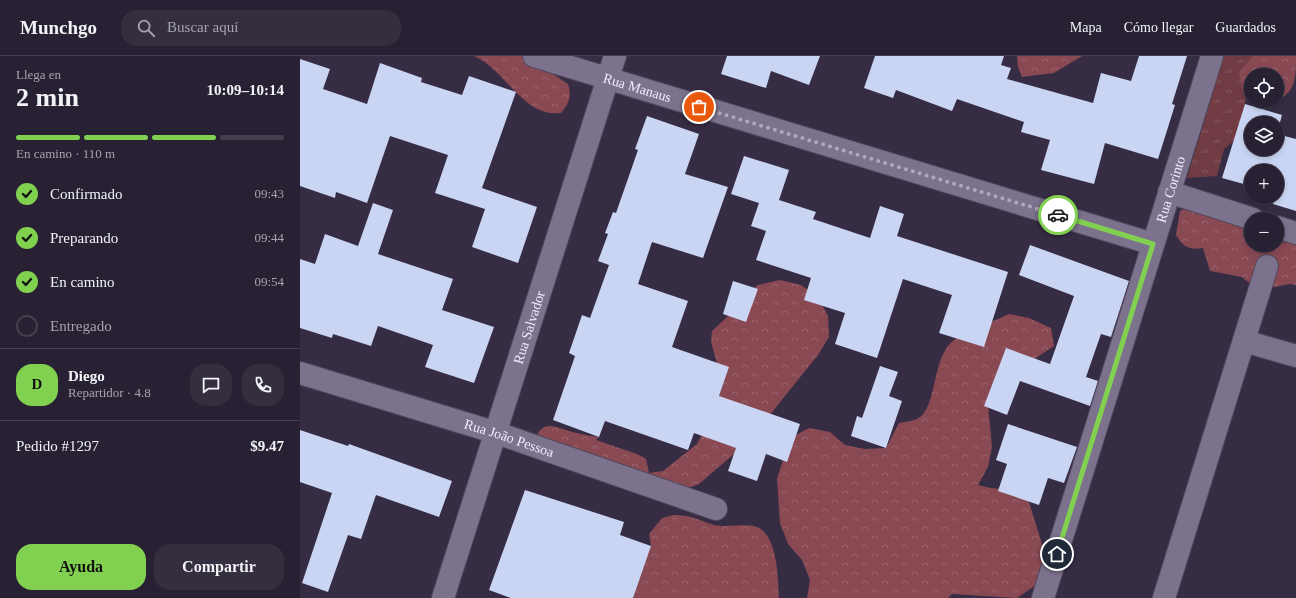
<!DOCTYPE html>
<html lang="es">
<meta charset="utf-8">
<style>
:root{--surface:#282133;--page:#342e3f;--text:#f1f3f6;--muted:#a5a3ac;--line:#443e4e;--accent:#81d050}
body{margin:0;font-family:"Times New Roman",serif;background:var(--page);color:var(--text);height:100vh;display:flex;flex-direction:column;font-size:15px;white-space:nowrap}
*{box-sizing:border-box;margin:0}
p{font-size:13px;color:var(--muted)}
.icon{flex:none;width:22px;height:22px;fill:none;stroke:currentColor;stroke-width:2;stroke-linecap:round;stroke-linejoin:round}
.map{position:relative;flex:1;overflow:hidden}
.sheet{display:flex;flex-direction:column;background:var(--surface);width:300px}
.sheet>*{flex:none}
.fabs{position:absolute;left:944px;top:12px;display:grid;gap:8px}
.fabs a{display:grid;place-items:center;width:40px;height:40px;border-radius:50%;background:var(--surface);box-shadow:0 2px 6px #0003,0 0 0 1px var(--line);font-size:20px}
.pin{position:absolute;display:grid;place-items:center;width:34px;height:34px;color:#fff;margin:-17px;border:2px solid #fff;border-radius:50%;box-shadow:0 1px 4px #0007}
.courier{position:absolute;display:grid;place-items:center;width:40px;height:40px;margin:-20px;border:3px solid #81d050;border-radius:50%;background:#fff;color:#222;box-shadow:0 1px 5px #0007}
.head em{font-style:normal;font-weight:600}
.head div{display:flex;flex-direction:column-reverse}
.head{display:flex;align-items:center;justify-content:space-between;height:68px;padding:0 16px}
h1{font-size:26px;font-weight:600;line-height:30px}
.bar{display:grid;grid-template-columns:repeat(4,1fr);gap:6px 4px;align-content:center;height:48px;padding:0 16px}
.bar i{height:5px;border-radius:3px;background:var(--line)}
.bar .selected{background:var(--accent)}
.bar p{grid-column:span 4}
.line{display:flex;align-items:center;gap:10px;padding:0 16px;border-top:1px solid var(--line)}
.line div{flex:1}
.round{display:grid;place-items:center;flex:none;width:42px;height:42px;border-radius:16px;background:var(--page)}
ol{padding:0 16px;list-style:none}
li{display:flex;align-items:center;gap:12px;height:44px}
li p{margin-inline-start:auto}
li .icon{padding:4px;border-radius:50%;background:var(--accent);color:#111;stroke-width:4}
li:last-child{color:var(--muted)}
li i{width:22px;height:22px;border:2px solid var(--line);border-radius:50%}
.button{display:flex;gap:8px;margin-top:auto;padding:8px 16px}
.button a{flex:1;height:46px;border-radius:16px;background:var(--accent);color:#111;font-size:16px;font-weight:600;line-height:46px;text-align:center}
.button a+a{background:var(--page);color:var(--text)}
header{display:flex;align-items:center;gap:24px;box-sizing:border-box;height:56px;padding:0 20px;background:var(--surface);border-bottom:1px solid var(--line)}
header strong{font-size:19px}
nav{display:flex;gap:22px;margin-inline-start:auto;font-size:14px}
.search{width:280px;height:36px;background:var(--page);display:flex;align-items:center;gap:10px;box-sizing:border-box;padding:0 14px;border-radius:16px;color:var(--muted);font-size:15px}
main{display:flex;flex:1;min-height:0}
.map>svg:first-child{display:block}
.grass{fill:url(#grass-tufts)}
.forest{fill:url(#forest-crowns)}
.building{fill:#cad5f3}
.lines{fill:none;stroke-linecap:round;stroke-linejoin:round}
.minor-casing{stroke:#51485c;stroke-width:24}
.minor{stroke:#7d728e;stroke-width:22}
.done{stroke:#b0a8bb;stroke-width:4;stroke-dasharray:0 7.2}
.route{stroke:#81d050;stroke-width:5}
.labels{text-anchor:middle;stroke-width:4;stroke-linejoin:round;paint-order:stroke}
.street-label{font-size:14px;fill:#f1ebfb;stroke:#1b1722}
</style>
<header>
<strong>Munchgo</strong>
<div class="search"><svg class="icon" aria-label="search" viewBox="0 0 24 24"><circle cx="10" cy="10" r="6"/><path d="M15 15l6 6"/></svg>Buscar aquí</div>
<nav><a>Mapa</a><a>Cómo llegar</a><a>Guardados</a></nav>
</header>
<main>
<section class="sheet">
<div class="head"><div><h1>2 min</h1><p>Llega en</p></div><em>10:09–10:14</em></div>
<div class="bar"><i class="selected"></i><i class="selected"></i><i class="selected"></i><i></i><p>En camino · 110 m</p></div>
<ol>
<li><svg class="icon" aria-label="check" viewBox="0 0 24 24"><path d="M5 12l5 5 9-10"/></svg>Confirmado<p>09:43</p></li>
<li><svg class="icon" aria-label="check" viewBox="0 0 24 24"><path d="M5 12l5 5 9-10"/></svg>Preparando<p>09:44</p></li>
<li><svg class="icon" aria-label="check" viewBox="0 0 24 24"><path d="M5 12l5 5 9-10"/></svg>En camino<p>09:54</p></li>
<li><i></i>Entregado</li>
</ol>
<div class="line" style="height:72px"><b class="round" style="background:var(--accent);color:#111">D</b><div><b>Diego</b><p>Repartidor · 4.8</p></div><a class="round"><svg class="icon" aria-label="chat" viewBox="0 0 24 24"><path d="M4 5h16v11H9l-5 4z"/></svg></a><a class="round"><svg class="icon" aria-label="phone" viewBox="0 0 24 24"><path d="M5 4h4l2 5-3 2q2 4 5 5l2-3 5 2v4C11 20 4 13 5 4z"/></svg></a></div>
<div class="line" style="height:52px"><div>Pedido #1297</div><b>$9.47</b></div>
<div class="button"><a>Ayuda</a><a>Compartir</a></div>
</section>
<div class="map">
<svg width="996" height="542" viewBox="0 0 996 542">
<defs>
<pattern id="grass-tufts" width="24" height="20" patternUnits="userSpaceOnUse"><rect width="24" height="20" fill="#713b44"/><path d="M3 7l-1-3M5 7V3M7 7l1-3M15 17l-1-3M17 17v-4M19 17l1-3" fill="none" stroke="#865860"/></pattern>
<pattern id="forest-crowns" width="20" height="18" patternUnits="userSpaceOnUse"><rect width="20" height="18" fill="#884953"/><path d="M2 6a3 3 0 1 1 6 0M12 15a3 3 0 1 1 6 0" fill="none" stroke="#99636d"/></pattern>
</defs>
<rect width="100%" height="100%" fill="#362c44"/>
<polygon class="grass" points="924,0 954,0 945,48 935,84 924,93 917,120 887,122"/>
<g class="forest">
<path d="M 174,0 L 243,0 L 241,10 L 268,28 C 272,41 269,47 261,57 C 223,62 206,14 174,0 Z"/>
<polygon points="717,0 782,0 754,17 722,21 718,11"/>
<path d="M 953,0 L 996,0 C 996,21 996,36 977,44 L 977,19 L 951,19 L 951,40 L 943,37 L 939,16 Z"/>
<path d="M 897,146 L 951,163 L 951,189 L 977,189 L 977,186 L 996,187 L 996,229 L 990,228 L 958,234 L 942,221 L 910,215 L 903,192 C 889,194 883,191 876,179 L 880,155 Z"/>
<path d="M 480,224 L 501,229 L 518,241 L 528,260 L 529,281 L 518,299 L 448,386 L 399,428 L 378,436 L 234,387 C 242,359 257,373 277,377 C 284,379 292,380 299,381 L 296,384 L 337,398 L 346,403 L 349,417 L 363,415 L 397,388 L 411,362 L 423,329 L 411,286 L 412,275 L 428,260 L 441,242 L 458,229 Z"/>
<path d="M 709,258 L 729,262 L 751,272 L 754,290 L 696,328 L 688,348 L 692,391 L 688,411 L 678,429 L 691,432 L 713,434 L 729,446 L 742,488 L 742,508 L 736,529 L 717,542 L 652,538 L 648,542 L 507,542 L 510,524 L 502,504 L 488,488 L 480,467 L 477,423 L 490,382 L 509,372 L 530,376 L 545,389 L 565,393 L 586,392 L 599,367 C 605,366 612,365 617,363 C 638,353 631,300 654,284 C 666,275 695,265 709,258 Z"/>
<path d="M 373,459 C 392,459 398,464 414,469 C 428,472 444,467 457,471 C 478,479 478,525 479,542 L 334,542 L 334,512 L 351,490 L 349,478 L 362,462 Z"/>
</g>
<g class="building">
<polygon points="427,0 520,0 509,29 471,15 466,32 421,18"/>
<polygon points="575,0 704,0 701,9 711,12 707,23 793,47 801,17 831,25 839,0 887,0 872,48 875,49 858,103 805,87 794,128 741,114 750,84 721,76 724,66 657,43 652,55 596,34 593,42 564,32"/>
<polygon points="0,3 30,13 23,33 67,48 80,7 122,22 121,26 162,39 169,20 216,36 182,132 237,151 218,207 172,191 185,153 135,137 148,99 90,80 67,147 36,136 35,142 0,130"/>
<polygon points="945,48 982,59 977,77 977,67 951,67 951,93 977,93 977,78 996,83 996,155 973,148 975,141 977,141 977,115 951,115 951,130 922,122"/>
<polygon points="347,60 399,78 385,118 428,131 403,202 352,186 338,228 388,245 372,291 429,311 419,340 500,368 487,406 466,398 457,425 428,415 436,392 394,377 388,394 305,365 299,381 253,364 275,300 269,297 282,259 290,262 309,209 298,205 308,178 305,177 313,156 316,157 338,94 335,93"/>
<polygon points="444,100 489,114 479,144 516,156 513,163 570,182 580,150 604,158 597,180 708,216 684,291 639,277 652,239 603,223 577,302 535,288 545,257 504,244 511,222 456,204 466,175 451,170 459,147 431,138"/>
<polygon points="73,147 93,154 78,198 153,223 142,254 194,271 174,327 125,311 133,289 78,270 71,290 33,278 32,282 0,272 0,203 15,208 25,178 58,190"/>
<polygon points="730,189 829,225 811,281 801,278 786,321 798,325 790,350 720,325 707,359 684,350 706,292 750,308 774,240 719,219"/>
<polygon points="433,225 458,233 446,266 423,258"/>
<polygon points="580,310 598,316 589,340 602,345 586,392 551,380 557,360 562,362"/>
<polygon points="708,368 777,391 764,427 748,422 739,449 698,435 707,408 696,404"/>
<polygon points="0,374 48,390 49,388 152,425 139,461 76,439 61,483 48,479 28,536 2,527 32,437 0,426"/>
<polygon points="225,434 324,466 320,479 351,490 333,542 211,542 189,534"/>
</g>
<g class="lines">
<defs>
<g id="minor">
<path id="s1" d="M 234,0 L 853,188"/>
<polyline points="869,136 953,163"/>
<polyline points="977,171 996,177"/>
<polyline points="944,285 996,300"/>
<path id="s2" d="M 0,317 L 197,377 L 416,453"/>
<path id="s3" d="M 143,542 L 315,0"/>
<path id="s4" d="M 743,542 L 912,0"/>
<polyline points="864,542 967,210"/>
</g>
</defs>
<use href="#minor" class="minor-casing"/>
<use href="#minor" class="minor"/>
</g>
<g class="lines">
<polyline class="done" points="399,51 758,159"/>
<polyline class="route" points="757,498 853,188 758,159"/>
</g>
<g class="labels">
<g class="street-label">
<text dy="5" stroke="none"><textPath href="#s1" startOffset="108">Rua Manaus</textPath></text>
<text dy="5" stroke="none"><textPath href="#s4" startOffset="428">Rua Corinto</textPath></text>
<text dy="5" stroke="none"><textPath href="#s3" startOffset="284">Rua Salvador</textPath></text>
<text dy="5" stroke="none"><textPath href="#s2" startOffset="219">Rua João Pessoa</textPath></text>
</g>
</g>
</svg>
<div class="fabs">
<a><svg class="icon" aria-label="locate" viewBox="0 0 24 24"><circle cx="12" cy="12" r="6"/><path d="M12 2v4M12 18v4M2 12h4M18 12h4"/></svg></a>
<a><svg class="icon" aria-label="layers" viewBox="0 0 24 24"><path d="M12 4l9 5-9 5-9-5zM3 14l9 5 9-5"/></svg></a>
<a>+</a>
<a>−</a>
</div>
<div class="pin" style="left:399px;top:51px;background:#ea580c"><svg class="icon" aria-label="bag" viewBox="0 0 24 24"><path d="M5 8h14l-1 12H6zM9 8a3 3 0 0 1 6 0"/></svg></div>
<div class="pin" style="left:757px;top:498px;background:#1f2937"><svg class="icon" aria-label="home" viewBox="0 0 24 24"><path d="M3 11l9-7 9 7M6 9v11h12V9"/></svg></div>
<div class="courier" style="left:758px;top:159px"><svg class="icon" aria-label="car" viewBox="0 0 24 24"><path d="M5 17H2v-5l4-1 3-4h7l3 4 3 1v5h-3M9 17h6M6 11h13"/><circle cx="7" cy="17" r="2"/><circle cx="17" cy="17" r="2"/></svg></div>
</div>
</main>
